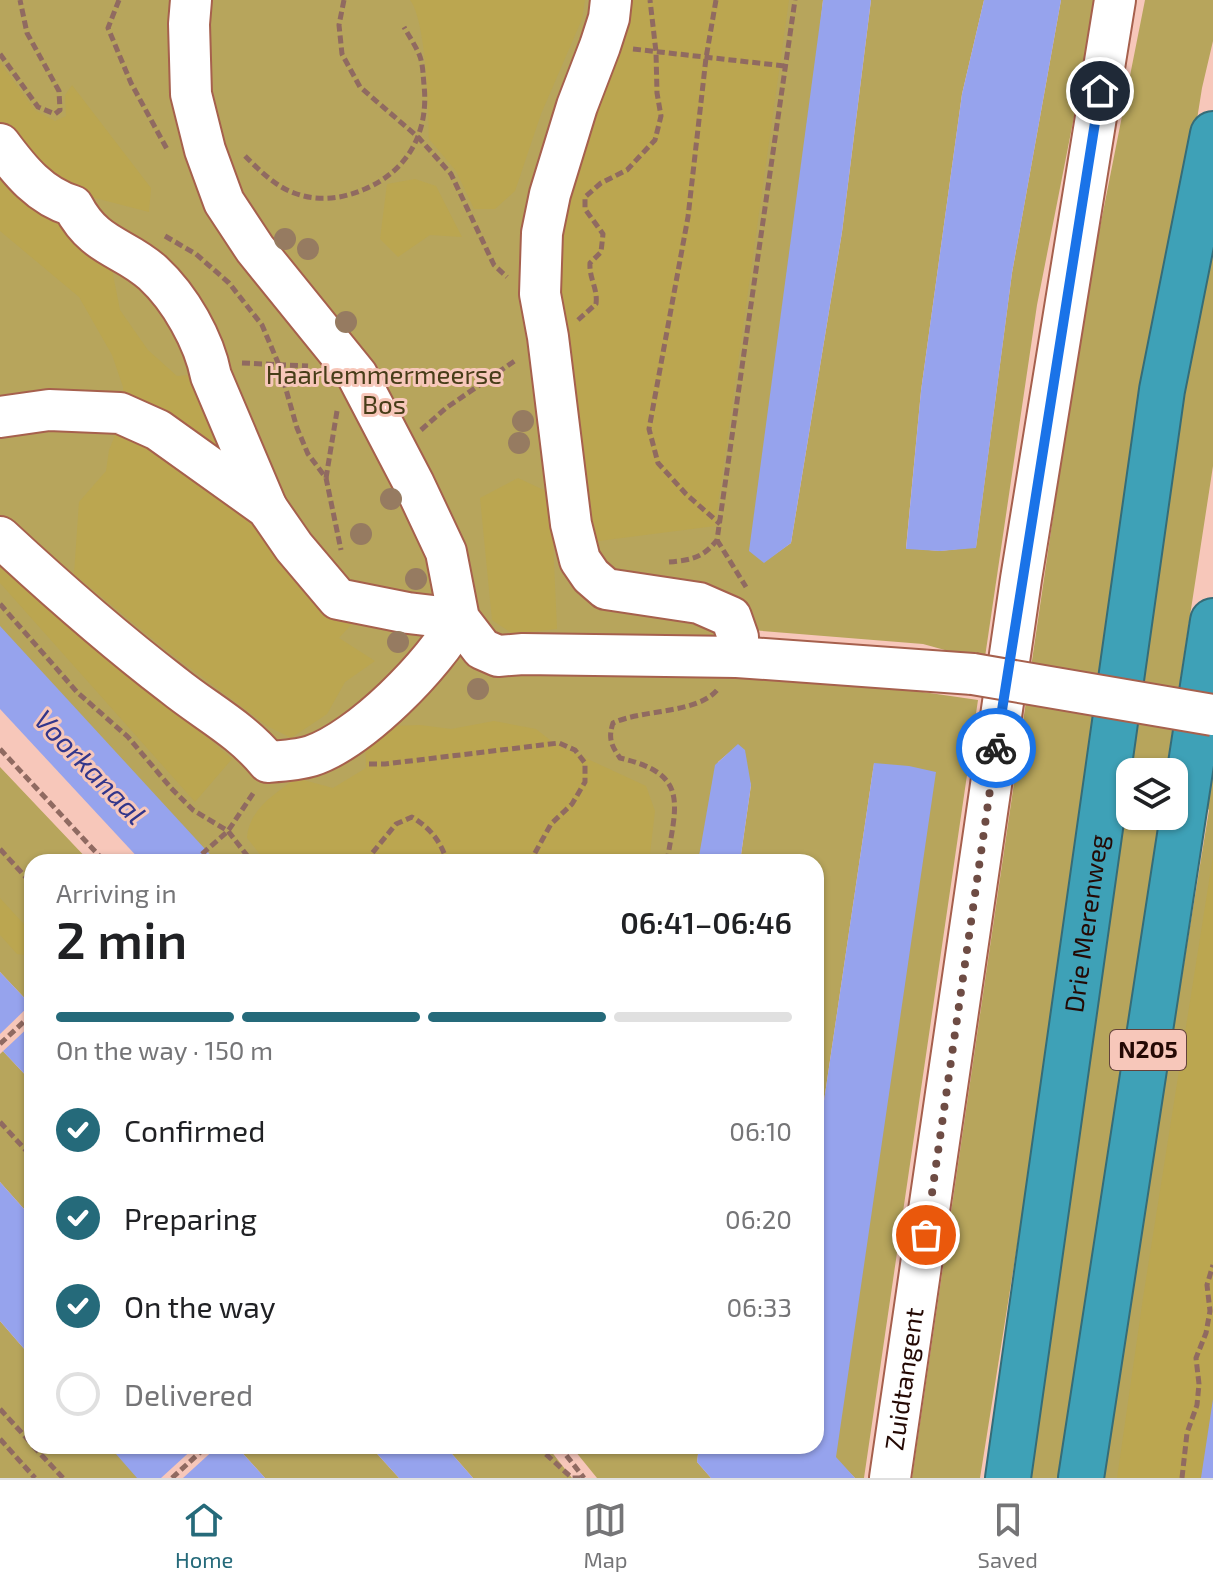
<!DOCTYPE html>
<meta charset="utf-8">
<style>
:root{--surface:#fff;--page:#f6f6f6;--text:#202124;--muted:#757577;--line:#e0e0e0;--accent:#256a7a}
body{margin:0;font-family:"Exo 2",sans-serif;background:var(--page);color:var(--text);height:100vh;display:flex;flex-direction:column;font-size:30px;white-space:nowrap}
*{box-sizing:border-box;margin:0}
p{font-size:26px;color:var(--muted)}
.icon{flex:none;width:44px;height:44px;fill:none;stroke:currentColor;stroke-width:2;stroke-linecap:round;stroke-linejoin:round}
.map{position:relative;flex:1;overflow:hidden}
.drawer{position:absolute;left:24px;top:854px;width:800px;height:600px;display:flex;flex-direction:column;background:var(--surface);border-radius:24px;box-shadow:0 2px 6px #0004}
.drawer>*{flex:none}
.controls{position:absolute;left:1116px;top:758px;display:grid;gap:16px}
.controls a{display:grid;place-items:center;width:72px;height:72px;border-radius:16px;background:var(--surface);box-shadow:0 2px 6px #0004;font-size:40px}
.pin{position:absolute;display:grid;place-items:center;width:68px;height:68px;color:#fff;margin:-34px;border:4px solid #fff;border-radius:50%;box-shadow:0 2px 8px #0007}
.courier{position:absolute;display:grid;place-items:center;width:80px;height:80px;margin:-40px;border:6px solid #1a73e8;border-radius:50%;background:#fff;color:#222;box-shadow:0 2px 10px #0007}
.head em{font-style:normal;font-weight:600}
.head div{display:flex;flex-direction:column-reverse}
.head{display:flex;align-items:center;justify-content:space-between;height:136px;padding:0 32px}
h1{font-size:52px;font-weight:600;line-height:60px}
.bar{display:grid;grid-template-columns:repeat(4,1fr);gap:12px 8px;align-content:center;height:96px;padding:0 32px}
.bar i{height:10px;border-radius:6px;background:var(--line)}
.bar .on{background:var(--accent)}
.bar p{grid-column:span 4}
ol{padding:0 32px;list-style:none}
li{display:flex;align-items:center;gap:24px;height:88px}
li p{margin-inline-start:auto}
li .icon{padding:8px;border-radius:50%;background:var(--accent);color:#fff;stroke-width:4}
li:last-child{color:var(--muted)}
li i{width:44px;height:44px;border:4px solid var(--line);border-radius:50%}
.menu{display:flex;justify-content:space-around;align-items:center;height:112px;border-top:2px solid var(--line);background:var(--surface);font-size:22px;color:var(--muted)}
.menu a{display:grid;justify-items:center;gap:4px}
.menu .on{color:var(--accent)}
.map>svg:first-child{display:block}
.green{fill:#b7a55c}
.forest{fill:#bba650}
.water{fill:#96a3ed}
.pier{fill:#f7c7ba}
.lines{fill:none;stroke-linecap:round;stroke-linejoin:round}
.minor-casing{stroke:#a6604d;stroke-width:44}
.highway-casing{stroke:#356c78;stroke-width:48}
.path{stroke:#906a61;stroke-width:5;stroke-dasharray:8 4;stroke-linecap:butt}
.minor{stroke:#fff;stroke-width:40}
.highway{stroke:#3ea1b7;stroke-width:44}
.minor-bridge-casing{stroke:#a6604d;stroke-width:44;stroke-linecap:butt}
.minor-bridge{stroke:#fff;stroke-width:40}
.tree{fill:#967b61}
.done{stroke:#6e4c44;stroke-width:8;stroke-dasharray:0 14.4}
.route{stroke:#1a73e8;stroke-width:10}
.labels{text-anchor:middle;stroke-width:6;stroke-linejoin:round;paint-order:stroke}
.shield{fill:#f7c7ba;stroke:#63423b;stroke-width:2}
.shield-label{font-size:24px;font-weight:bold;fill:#240904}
.park-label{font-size:26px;fill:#473d18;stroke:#f7c7ba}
.street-label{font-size:26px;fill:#240904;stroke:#f7c7ba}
.water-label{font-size:28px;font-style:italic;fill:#32368b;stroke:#f7c7ba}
</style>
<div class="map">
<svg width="1213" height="1478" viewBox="0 0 1213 1478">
<rect width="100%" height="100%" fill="#f7c7ba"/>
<g class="green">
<polygon points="0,0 823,0 764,562 791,543 842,232 871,0 984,0 962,94 921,391 906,548 940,551 976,547 1012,273 1061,0 1097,0 1037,305 985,657 963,655 923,644 738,629 731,677 916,691 978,700 864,1478 855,1478 835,1458 874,763 816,1155 816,862 740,862 751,785 738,745 718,762 704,862 188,862 0,655"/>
<polygon points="1145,0 1213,0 1213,41 1202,88 980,1478 912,1478 1083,313"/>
<polygon points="1213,221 1213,466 1166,772 1130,772 1130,816 1160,816 1061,1478 1026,1478 1112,867 1203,263"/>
<polygon points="1213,739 1213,1478 1100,1478 1209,810 1193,793"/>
<polygon points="0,767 90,862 32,862 32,1006 0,972"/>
<polygon points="0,1048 32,1082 32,1218 0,1182"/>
<polygon points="0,1321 32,1358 32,1446 110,1446 138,1478 0,1478"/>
<polygon points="236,1446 370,1446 399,1478 265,1478"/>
<polygon points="445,1446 547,1446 572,1478 473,1478"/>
<polygon points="571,1446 699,1446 697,1462 711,1478 597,1478"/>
</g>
<g class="forest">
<path d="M 585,0 L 582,19 L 541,114 L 515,191 L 495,209 L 474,209 L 456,171 L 429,139 C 429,110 426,20 410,0 Z"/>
<polygon points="617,0 789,0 715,526 583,543 547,293"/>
<polygon points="0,62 35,110 55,121 66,116 65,95 72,85 151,188 149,212 41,184 0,129"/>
<polygon points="0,153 109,254 120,310 148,350 177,376 203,374 238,461 123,403 123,387 112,355 79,297 0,231"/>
<polygon points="415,179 436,186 462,237 430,235 398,257 380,239 387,184"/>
<polygon points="119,425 221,488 359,616 339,638 375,661 345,682 327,714 291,738 269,727 164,648 74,574 79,502 106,471 109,450"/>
<polygon points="518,478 548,492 552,519 557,629 513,634 492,620 480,498"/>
<polygon points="0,561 38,591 232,759 195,802 0,583"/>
<path d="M 494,721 L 536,729 L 555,744 L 646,786 L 655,811 L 649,862 L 266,862 L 247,838 C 249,809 274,795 296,778 L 333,788 L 366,768 L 365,731 L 371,727 L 420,725 L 451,729 Z"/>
<polygon points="1213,856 1213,1399 1201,1478 1117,1478 1143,1298"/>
<polygon points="0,898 32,933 32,956 17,954 0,935"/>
</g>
<g class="water">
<polygon points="823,0 871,0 842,232 791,543 764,563 749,551"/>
<polygon points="984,0 1061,0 1012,273 976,548 940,551 906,549 921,391 962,94"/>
<polygon points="0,626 217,862 142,862 0,709"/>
<polygon points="738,744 745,750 751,785 740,862 698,862 715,765"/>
<polygon points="874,763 909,766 936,772 836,1457 855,1478 711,1478 697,1462 699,1446 816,1446 816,1155"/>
<polygon points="0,972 32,1006 32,1082 0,1048"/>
<polygon points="0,1182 32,1218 32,1358 0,1321"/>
<polygon points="1213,1399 1213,1478 1201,1478"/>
<polygon points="109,1446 236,1446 265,1478 137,1478"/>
<polygon points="370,1446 445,1446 473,1478 399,1478"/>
</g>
<g class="pier">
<polygon points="32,1003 32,1024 0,1054 0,1034"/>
<polygon points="196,1446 218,1446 183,1478 161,1478"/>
</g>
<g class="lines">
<defs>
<g id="minor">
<polyline points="191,0 189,24 191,94 205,150 224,202 255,249 357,375 414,484 446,552 459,619 482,649 498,656 523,654 737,657 973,674"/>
<polyline points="611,0 609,18 600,46 577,106 550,194 542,233 540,294 548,337 571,524 580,560 591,576 606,589 699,603 731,617 738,637 737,657"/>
<path d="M 0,144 C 20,171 40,196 73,206 C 95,248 123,246 153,273 C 180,298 204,340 211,376 L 267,508"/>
<polyline points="0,417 49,410 120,413 158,430 267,508 294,547 338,599 408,613 459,619"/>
<path d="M 0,537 C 56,589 113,639 173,685 C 205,711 241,729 268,762 C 282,761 298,760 311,756 C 360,740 435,664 459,619"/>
<path id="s1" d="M 890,1478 L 1021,579 L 1115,0"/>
</g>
<g id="highway">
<path id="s2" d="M 1008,1478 L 1162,390 L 1213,134"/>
<polyline points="1081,1478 1213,621"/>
</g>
</defs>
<use href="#minor" class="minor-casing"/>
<use href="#highway" class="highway-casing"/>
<g class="path">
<polyline points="119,0 108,28 131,83 168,151"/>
<polyline points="344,0 339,25 342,54 360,87 419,138 451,174 494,265 507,277"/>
<polyline points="716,0 706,58 688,217 649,429 658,463 686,494 720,524"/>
<polyline points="633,49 785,66"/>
<polyline points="0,54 38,107 55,114 60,110 59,91 27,33 20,0"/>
<path d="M 245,156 C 259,170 275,186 294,193 C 318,202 342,199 365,189 C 409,170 429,131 424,85 C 423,75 423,63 419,54 C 415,45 409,36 404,27"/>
<polyline points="165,236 196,254 229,283 262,325 279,365 297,428 308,454 326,478 341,550"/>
<path d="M 578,320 L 596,304 C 598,288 589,279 590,263 L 601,252 L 603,234 L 585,209 L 585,197 L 601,183 L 627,170 L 655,140 L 661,116 L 657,93 L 656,52 L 650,0"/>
<polyline points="242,363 308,366"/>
<polyline points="421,430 446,408 516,360"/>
<polyline points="326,478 337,411"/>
<polyline points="717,540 746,587"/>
<path d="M 669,562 C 691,560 703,558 717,540 L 795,0"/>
<polyline points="0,604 77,692 128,737 171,788 193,810 228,831 252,862"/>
<polyline points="0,749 105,862"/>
<polyline points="369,764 385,764 559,743 575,750 585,763 585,782 572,804 551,824 530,862"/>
<polyline points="0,849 32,884"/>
<polyline points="193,862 228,831 254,792"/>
<path d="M 365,862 L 396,824 L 412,817 C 430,828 441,841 447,862"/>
<path d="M 667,862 C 676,804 690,774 620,758 C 611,745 608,738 613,723 C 643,709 698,714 718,689"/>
<polyline points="0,1044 32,1014"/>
<polyline points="0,1122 32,1157"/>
<polyline points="0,1409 32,1444"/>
<polyline points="0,1439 35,1478"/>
<polyline points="33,1446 63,1478"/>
<polyline points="537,1446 572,1478 581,1478"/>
<polyline points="559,1446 584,1478"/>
<polyline points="172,1478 207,1446"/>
<polyline points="1182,1478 1187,1433 1197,1405 1199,1384 1196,1358 1206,1333 1210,1311 1207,1285 1213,1265"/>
</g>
<use href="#minor" class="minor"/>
<use href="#highway" class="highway"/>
<defs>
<polyline id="minor-bridge" points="973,674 1213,715"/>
</defs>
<use href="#minor-bridge" class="minor-bridge-casing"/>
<use href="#minor-bridge" class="minor-bridge"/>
</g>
<g class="tree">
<circle cx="285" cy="239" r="11"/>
<circle cx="308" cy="249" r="11"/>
<circle cx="346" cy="322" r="11"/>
<circle cx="523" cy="421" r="11"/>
<circle cx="519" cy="443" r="11"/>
<circle cx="391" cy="499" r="11"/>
<circle cx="361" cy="534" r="11"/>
<circle cx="416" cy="579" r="11"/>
<circle cx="398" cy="642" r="11"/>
<circle cx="478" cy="689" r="11"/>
</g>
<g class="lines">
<polyline class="done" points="926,1235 996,748"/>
<polyline class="route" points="996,748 1100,91"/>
</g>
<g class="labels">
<rect class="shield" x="1110" y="1030" width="76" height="40" rx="6"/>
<g class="shield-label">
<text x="1148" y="1058">N205</text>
</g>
<g class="park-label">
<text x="384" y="384">Haarlemmermeerse<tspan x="384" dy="30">Bos</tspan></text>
</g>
<g class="street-label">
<text dy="9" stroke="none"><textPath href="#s2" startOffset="560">Drie Merenweg</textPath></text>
<text dy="9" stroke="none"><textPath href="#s1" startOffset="100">Zuidtangent</textPath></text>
</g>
<g class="water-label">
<text transform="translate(90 767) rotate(46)" y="10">Voorkanaal</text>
</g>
</g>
</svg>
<div class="controls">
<a><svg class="icon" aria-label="layers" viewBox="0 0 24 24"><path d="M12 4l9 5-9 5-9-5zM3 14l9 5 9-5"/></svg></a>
</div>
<div class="pin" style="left:926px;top:1235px;background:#ea580c"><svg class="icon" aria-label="bag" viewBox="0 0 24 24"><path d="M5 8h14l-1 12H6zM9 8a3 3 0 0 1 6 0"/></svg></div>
<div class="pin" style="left:1100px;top:91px;background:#1f2937"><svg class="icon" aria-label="home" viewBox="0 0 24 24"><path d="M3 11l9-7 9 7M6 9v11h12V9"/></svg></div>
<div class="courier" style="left:996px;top:748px"><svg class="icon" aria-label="bike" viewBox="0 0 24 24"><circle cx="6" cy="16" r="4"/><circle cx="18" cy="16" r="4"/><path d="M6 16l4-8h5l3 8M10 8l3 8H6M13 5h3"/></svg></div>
<section class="drawer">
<div class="head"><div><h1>2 min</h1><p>Arriving in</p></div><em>06:41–06:46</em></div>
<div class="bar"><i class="on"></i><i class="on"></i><i class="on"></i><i></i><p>On the way · 150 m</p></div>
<ol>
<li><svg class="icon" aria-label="check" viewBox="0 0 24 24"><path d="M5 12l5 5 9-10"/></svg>Confirmed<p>06:10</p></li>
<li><svg class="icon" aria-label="check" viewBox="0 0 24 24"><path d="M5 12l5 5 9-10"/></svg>Preparing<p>06:20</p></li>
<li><svg class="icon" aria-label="check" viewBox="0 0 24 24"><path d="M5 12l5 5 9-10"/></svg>On the way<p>06:33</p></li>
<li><i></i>Delivered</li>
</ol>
</section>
</div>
<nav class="menu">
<a class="on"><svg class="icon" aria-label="home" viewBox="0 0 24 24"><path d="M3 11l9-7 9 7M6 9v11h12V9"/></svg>Home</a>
<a><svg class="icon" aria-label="map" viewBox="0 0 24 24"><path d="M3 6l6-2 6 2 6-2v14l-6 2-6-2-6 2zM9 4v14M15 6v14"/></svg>Map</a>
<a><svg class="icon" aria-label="saved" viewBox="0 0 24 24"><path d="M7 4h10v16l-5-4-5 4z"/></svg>Saved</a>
</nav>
